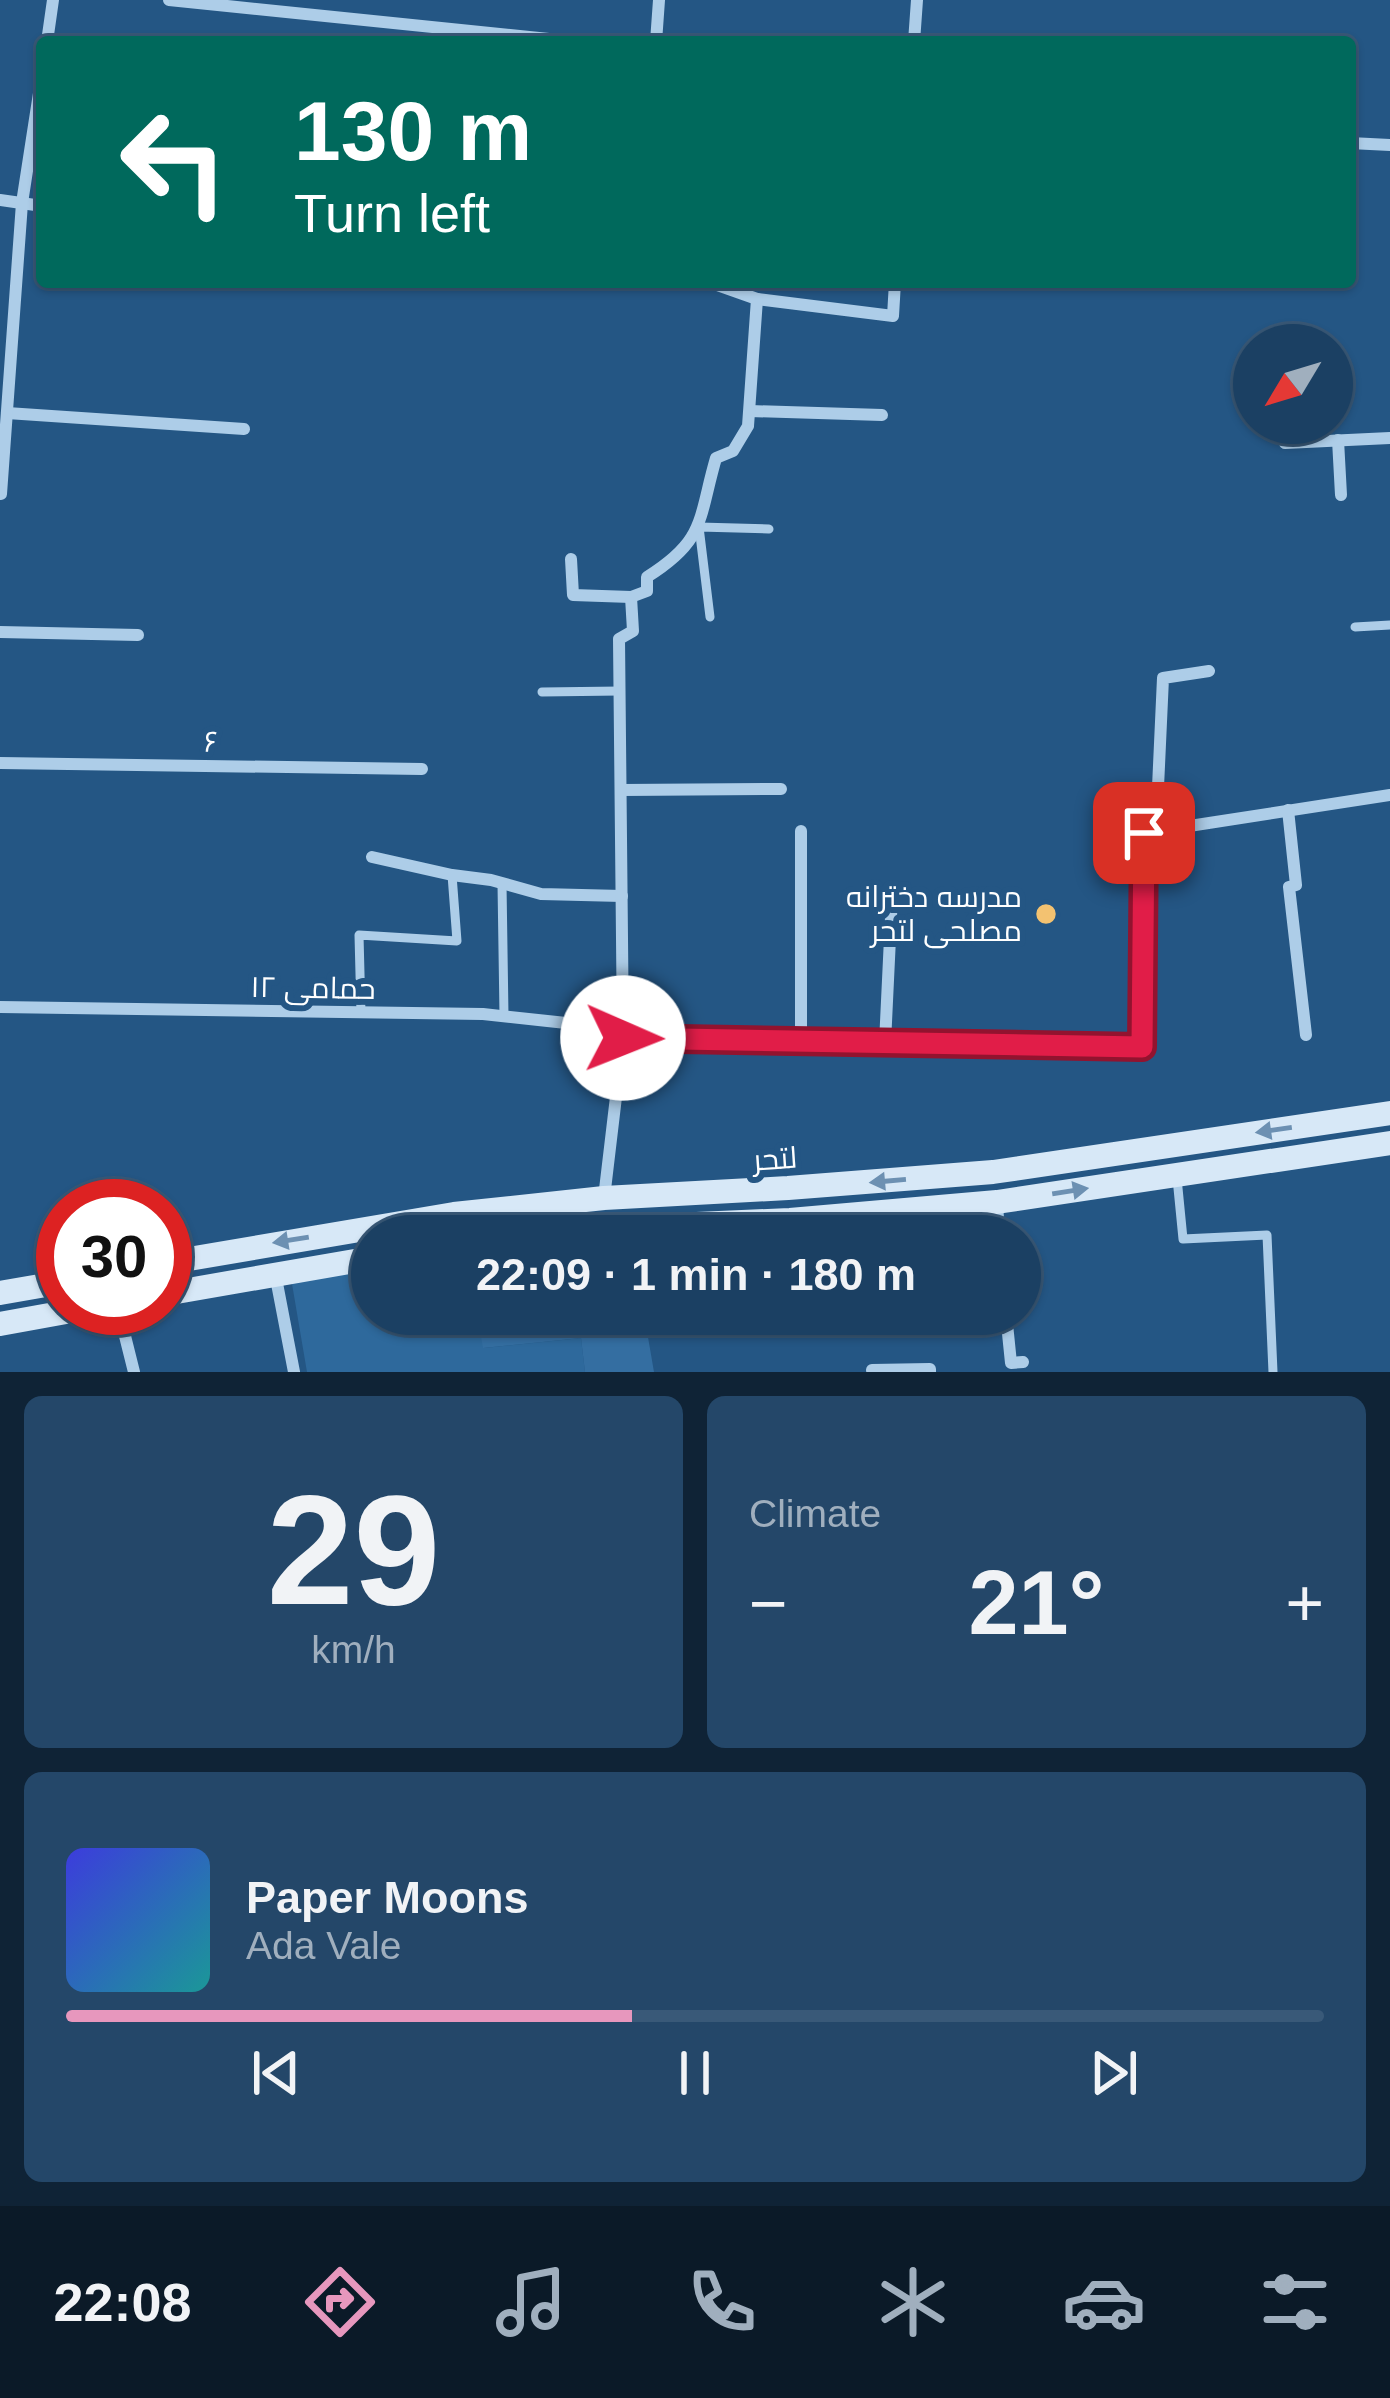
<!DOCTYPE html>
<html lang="en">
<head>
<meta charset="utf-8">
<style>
  body { margin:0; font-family:Helvetica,Cairo,sans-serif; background:#244769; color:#f1f3f6; height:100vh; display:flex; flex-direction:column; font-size:45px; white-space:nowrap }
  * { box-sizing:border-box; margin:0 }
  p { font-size:39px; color:#a0afbe }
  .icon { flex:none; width:66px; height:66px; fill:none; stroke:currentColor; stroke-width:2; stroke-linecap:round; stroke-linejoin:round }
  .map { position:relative; height:1372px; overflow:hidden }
  .sheet { display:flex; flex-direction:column; gap:24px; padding:24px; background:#0f2336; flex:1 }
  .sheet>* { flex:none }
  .banner { position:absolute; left:36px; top:36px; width:1320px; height:252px; border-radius:12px; box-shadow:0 3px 9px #0004,0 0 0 3px #395978; background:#00695c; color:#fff; overflow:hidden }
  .needle { width:78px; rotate:232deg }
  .fabs { position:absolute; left:1233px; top:324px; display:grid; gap:24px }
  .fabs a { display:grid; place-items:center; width:120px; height:120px; border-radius:50%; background:#1b4063; box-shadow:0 3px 9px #0004,0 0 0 3px #395978; font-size:60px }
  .speed { position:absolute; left:36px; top:1179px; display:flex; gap:24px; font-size:60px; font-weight:700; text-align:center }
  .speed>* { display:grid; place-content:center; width:156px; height:156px; border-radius:50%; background:#1b4063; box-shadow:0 3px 9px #0004,0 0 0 3px #395978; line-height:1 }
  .speed .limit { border:18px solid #d22; background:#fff; color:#111 }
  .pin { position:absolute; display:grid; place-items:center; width:102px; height:102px; color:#fff; margin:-51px; border-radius:24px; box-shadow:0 6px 18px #0006 }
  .me { position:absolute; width:132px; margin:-66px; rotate:91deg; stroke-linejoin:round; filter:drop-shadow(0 0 9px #0008) }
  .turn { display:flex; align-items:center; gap:42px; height:252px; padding:0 60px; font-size:54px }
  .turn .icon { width:156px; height:156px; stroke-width:2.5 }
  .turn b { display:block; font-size:84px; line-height:102px }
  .big { font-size:90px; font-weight:600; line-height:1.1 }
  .sheet .widget { flex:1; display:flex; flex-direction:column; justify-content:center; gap:18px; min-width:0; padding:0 42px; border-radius:18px; background:#244769 }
  .sheet .dial { align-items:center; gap:0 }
  .dial b { font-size:156px; line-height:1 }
  .song { display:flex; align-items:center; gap:36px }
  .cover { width:144px; height:144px; border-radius:18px; background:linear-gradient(135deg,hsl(240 70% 55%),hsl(180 70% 35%)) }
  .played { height:12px; border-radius:6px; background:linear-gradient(90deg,#e797bd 45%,#395978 45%) }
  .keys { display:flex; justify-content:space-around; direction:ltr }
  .heat { display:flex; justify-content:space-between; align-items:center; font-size:66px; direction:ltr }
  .sheet .tiles { flex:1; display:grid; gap:24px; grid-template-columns:1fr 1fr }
  .widget:last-child { grid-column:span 2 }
  .trip { position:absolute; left:351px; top:1215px; width:690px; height:120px; border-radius:60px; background:#1b4063; box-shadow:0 3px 9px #0004,0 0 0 3px #395978; font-weight:600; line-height:120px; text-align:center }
  .tabs { display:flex; height:192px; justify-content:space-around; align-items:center; background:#0b1a28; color:#a0afbe }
  .tabs .icon { width:84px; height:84px }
  .tabs .on { color:#e797bd }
  .tabs b { font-size:54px; color:#f1f3f6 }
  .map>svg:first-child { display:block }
  .green { fill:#2e699c }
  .building { fill:#346ea1 }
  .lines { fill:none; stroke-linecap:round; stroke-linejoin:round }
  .lane { stroke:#adcde8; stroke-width:9 }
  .street { stroke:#adcde8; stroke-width:12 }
  .secondary { stroke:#d7e8f7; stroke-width:24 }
  .oneway { fill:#6c90b2 }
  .route-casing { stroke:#92132f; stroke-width:30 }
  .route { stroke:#e11d48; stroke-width:21 }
  .poi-dot { fill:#f3c271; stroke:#245684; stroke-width:4.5 }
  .labels { text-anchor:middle; stroke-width:12; stroke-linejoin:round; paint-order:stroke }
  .street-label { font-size:30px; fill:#fff; stroke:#245684 }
  .poi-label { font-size:30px; fill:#fff; stroke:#245684; text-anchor:end }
</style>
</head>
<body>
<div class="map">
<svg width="1390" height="1372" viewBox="0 0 1390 1372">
  <rect width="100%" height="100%" fill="#245684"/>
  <!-- green -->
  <path class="green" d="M372,1264V1314H477L484,1348L581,1338L585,1372H307L291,1278Z"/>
  <!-- building -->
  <path class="building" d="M477,1314H644L654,1372H585L581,1338L483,1348Z"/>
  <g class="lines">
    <!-- lane -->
    <g class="lane">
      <path d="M710,617L699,527L769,529"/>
      <path d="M1355,627L1390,625"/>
      <path d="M542,692L620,691"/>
      <path d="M502,884L504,1016"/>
      <path d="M361,1013L359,935L457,941L452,875"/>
      <path d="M1177,1178L1183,1239L1267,1235L1273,1372"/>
    </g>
    <!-- street -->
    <g class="street">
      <path d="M169,0L578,42"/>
      <path d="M47,42L53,0"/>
      <path d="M656,42L659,0"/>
      <path d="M914,42L917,0"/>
      <path d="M1350,143L1390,145"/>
      <path d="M0,200L42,206"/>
      <path d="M579,282H620"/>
      <path d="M757,299L893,316L895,282"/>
      <path d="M750,411L882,415"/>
      <path d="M7,413L244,429"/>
      <path d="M1338,440L1341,495"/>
      <path d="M1285,443L1390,438"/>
      <path d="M1,494L22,203L42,74"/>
      <path d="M571,559L573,595L631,597"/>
      <path d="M0,632L138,635"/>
      <path d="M0,763L422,769"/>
      <path d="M621,790L781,789"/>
      <path d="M1288,810L1296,885L1289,887L1306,1035"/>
      <path d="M1156,831L1163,678L1209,671"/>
      <path d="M372,857L452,875L491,880L541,894L622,896"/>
      <path d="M0,1007L483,1014L566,1023L623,1038L1141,1047L1144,833L1390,795"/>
      <path d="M801,1041V831"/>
      <path d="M885,1043L892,896"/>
      <path d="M604,1198L623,1038L619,639L633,631L631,597L647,591V577C706,540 698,520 716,458L733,451L748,426L757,299L709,282"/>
      <path d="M997,1202L999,1236"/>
      <path d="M275,1273L294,1372"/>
      <path d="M118,1308L134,1372"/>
      <path d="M1006,1314L1011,1363L1023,1362"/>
      <path d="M872,1370L930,1369V1372"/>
    </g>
    <!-- secondary -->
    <g class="secondary">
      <path d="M535,1236L606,1228L790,1220L997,1202L1390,1143"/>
      <path d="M165,1263L454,1214L604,1198L788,1188L993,1172L1390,1113"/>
      <path d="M0,1293L63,1282"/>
      <path d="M165,1294L372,1258"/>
      <path d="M0,1324L88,1308"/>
    </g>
  </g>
  <!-- one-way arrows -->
  <defs><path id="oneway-solid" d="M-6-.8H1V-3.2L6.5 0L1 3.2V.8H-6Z" transform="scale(3)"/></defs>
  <g class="oneway">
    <use href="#oneway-solid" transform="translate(1274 1130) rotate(172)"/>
    <use href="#oneway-solid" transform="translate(888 1181) rotate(175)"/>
    <use href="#oneway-solid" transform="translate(1070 1191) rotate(-9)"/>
    <use href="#oneway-solid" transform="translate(291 1240) rotate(171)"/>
  </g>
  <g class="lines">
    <!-- route casing -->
    <g class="route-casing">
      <path id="route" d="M623,1038L1142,1047L1144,833"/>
    </g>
    <!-- route -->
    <use href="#route" class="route"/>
  </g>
  <!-- markers -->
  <circle class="poi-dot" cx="1046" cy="914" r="12"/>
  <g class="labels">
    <!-- street labels -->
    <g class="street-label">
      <text transform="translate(211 742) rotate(1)" y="10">۶</text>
      <text transform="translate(313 988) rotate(1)" y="10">حمامی ۱۲</text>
      <text transform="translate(775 1159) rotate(-4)" y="10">لتحر</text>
    </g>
    <!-- poi labels -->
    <g class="poi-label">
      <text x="1022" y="907">مدرسه دخترانه<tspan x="1022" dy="34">مصلحی لتحر</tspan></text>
    </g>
  </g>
</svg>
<div class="fabs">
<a><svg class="needle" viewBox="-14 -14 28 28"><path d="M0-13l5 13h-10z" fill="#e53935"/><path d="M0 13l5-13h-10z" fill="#a0afbe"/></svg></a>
</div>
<div class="speed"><div class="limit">30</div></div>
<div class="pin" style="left:1144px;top:833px;background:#d93025"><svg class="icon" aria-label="arrive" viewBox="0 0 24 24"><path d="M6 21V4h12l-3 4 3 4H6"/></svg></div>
<svg class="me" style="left:623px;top:1038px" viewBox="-20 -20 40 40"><circle r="19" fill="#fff"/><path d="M0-13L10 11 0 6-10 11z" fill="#e11d48"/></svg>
<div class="trip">22:09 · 1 min · 180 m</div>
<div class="banner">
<div class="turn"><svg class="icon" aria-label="left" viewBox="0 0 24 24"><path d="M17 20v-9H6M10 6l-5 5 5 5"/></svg><div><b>130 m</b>Turn left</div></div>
</div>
</div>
<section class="sheet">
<div class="tiles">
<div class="widget dial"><b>29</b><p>km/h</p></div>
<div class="widget"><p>Climate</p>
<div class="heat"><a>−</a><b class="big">21°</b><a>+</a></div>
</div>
<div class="widget">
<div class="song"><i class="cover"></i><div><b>Paper Moons</b><p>Ada Vale</p></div></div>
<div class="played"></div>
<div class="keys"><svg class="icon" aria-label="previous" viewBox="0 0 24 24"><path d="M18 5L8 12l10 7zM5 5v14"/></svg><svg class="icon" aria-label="pause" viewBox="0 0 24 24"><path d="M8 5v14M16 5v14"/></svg><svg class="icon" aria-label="next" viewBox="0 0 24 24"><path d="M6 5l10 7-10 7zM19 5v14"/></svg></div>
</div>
</div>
</section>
<nav class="tabs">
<b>22:08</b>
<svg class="icon on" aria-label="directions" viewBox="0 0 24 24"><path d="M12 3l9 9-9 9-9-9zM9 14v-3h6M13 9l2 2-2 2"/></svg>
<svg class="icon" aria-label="music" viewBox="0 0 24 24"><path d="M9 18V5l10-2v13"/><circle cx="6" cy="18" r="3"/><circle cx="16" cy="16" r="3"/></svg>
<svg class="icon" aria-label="phone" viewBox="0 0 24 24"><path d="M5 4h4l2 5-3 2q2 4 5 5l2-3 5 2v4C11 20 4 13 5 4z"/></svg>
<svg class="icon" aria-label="climate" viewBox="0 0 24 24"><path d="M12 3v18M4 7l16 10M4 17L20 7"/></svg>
<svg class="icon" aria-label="car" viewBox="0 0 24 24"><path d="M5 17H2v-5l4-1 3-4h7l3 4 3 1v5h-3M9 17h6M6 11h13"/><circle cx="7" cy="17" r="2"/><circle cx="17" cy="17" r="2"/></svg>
<svg class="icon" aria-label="filters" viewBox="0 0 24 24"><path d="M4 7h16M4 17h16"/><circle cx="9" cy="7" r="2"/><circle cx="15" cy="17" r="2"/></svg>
</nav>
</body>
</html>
